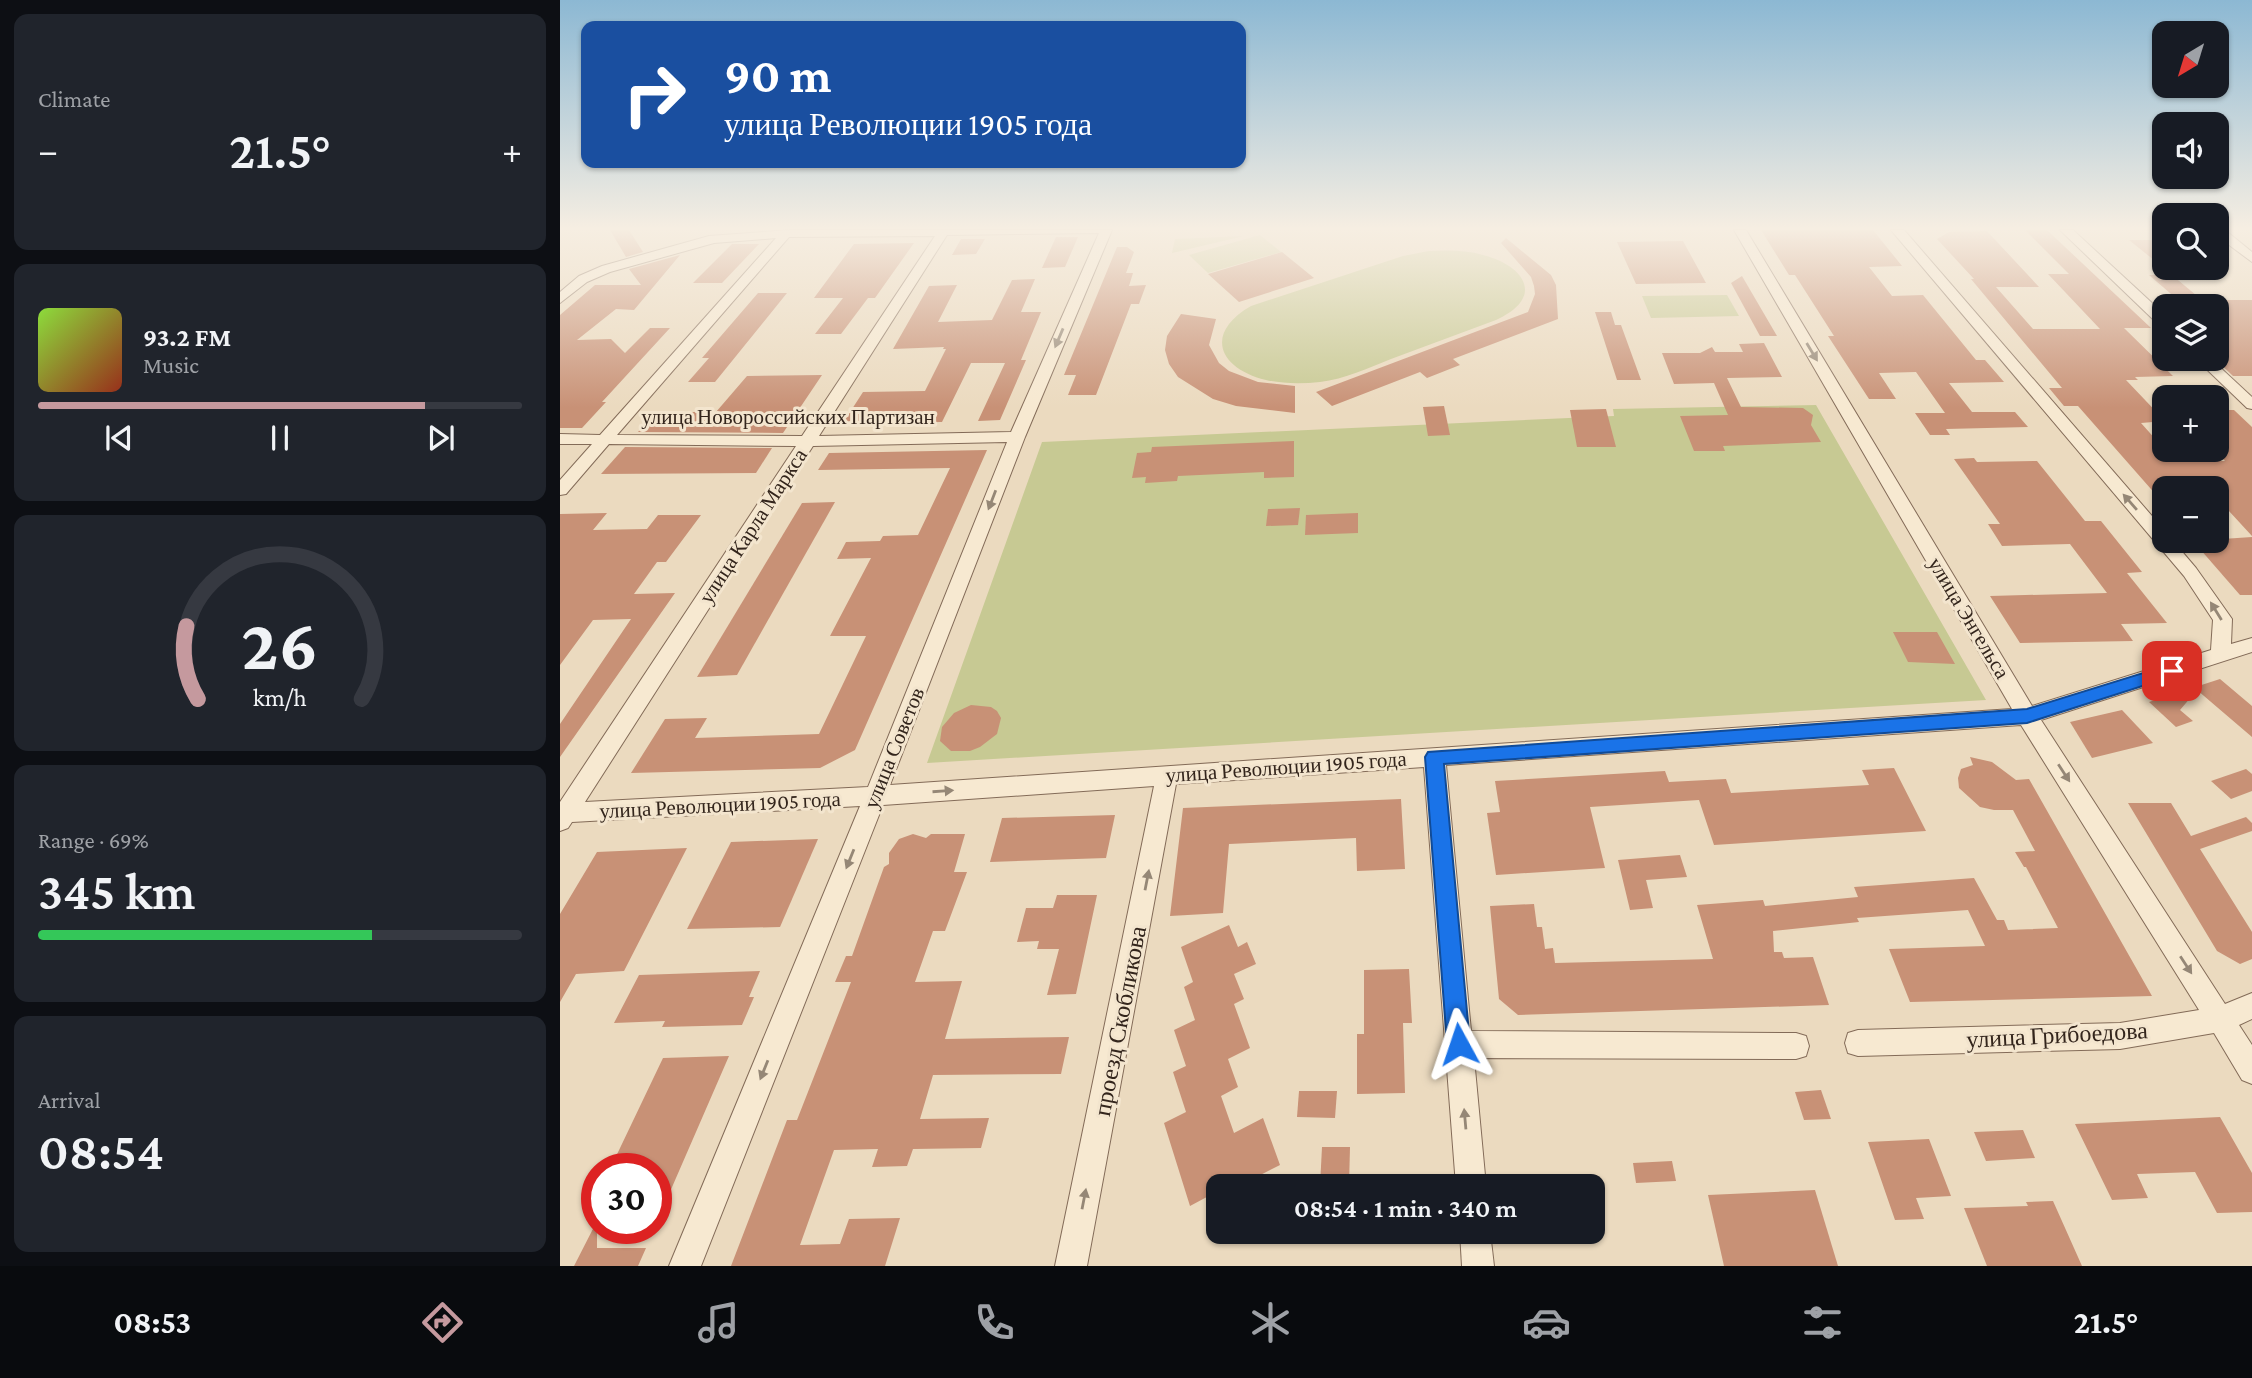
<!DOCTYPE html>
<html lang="en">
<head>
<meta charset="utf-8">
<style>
  body { margin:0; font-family:"Crimson Pro",serif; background:#20242c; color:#f1f3f6; height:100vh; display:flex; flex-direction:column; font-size:26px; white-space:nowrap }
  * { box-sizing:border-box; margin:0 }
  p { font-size:23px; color:#9ea1a6 }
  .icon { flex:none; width:38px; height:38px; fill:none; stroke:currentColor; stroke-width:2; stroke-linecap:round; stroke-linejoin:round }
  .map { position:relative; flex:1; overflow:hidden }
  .drawer { display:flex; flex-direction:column; gap:14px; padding:14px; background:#0d0f14; width:560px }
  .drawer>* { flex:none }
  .top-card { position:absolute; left:21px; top:21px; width:665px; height:147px; border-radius:14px; box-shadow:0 2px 5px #0004; background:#1a4fa0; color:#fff; overflow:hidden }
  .needle { width:46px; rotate:218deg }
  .controls { position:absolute; left:1592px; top:21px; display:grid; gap:14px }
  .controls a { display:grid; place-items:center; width:77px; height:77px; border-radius:14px; background:#171b24; box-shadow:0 2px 5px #0004; font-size:35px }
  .speed { position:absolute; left:21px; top:1153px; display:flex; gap:14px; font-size:35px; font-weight:700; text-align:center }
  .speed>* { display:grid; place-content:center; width:91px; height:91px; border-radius:50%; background:#171b24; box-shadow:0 2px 5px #0004; line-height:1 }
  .speed .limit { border:10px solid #d22; background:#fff; color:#111 }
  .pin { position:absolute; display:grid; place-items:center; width:60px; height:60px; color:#fff; margin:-30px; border-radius:14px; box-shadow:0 4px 10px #0006 }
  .me { position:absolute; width:77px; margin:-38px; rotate:355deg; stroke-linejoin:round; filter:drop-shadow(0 0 5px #0008) }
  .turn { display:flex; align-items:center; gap:24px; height:147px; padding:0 28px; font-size:32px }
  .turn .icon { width:91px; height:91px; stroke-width:2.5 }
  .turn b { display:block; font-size:49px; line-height:60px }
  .big { font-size:52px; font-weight:600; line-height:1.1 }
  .drawer .widget { flex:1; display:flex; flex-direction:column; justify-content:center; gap:10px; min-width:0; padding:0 24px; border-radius:14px; background:#20242c }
  .drawer .dial { align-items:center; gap:0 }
  .dial svg { height:182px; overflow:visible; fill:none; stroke:#363941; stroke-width:7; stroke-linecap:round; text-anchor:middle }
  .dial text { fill:#f1f3f6; stroke:none }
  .song { display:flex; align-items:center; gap:21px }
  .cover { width:84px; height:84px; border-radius:10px; background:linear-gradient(135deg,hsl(90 70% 55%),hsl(10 70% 35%)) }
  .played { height:7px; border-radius:4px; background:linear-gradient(90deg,#c5999e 80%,#363941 80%) }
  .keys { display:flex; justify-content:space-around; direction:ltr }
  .heat { display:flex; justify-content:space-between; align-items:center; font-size:38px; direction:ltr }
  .charge { height:10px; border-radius:5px; background:linear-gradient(90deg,#34c759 69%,#363941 0) }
  .trip { position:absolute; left:646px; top:1174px; width:399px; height:70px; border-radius:14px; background:#171b24; box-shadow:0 2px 5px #0004; font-weight:600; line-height:70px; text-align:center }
  .tabs { display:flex; height:112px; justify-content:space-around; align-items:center; background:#090b0e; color:#9ea1a6 }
  .tabs .icon { width:49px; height:49px }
  .tabs .selected { color:#c5999e }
  .tabs b { font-size:32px; color:#f1f3f6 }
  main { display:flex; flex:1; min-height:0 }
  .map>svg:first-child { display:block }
  .green { fill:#c7c993 }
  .building { fill:#c89176 }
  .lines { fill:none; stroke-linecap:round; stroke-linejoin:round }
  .minor-casing { stroke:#836b58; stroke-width:2 }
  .minor { fill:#f7e9d1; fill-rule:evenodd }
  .oneway { fill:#958776 }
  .route { fill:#1a73e8; stroke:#114b97; stroke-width:2 }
  .labels { text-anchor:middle; stroke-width:6; stroke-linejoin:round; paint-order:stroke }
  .street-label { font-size:21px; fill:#33251c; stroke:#f3e5ce }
  .near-street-label { font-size:24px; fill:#33251c; stroke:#f3e5ce }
</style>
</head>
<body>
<main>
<section class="drawer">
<div class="widget"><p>Climate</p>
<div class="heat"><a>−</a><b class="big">21.5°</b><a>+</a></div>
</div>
<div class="widget">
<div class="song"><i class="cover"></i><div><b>93.2 FM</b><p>Music</p></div></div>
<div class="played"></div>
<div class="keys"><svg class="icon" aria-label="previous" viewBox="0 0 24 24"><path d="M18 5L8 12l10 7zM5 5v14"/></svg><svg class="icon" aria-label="pause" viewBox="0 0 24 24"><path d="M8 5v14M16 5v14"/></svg><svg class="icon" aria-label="next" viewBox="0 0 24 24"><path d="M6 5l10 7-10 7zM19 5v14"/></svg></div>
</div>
<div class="widget dial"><svg viewBox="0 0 100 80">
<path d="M14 69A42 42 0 1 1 86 69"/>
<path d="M14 69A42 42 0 0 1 9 37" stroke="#c5999e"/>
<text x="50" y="56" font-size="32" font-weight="700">26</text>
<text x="50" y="72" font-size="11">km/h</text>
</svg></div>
<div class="widget"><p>Range · 69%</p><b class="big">345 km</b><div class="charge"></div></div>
<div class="widget"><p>Arrival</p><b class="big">08:54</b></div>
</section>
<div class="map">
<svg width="1692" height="1266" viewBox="0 0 1692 1266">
  <rect width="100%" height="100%" fill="#ebdabf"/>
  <!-- green -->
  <g class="green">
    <path d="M700,235L721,252L648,273L629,255Z"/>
    <path d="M684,236L612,253L615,239Z"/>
    <path d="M869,251C888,250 906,250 923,255C966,266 985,298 936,320C901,333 866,346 831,359C808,368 785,379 760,382C742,384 723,384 706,380C658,368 644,333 691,306L843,256Z"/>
    <path d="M1167,295L1179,316L1091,318L1082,296Z"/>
    <path d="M1256,405L1426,700L367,763L482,442L1054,416L1053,409Z"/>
  </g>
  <!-- building -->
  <g class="building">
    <path d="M50,230H69L83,252L66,257Z"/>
    <path d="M1201,230H1313L1342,266L1309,267L1332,296L1363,295L1416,360H1425L1444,382L1389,383L1412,412H1455L1468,427L1386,429L1390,435H1370L1355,413H1385L1356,372L1319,373L1336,399H1309L1268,336H1274L1235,275H1229Z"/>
    <path d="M1465,230H1487L1591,328H1564L1613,376L1575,377L1578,380H1566L1605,421L1581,423L1615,461H1665L1657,453V410H1674L1692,427V536L1657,498V488H1605V505L1518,406H1504L1489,388H1502L1411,279H1414L1377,239L1389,232L1427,231L1479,287H1436L1473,329H1540L1488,274H1509Z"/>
    <path d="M496,237H518L505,267L482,268Z"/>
    <path d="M946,238L991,275L996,285L998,319L893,359L900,365L867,378L860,372L772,406L756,392L968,312L975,294L974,286L971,277L941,243Z"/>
    <path d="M401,239H425L416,254L392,255Z"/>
    <path d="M1569,240H1594L1605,248V269Z"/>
    <path d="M1123,241L1146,283L1076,284L1057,242Z"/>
    <path d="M354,243L315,298H308L281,334H255L283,298H254L294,244Z"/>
    <path d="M172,244H199L162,283H133Z"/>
    <path d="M557,247H567L574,252L566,273H573L569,286L586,285L579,304H571L536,395H508L516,375H504Z"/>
    <path d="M722,252L754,278L679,302L648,274Z"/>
    <path d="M120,255L74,310L56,309L17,340L51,339L65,353L90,328H110L42,402H46L22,428H0V315L35,285H81L69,269Z"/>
    <path d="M1589,275H1612L1649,306H1625Z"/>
    <path d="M1182,276L1217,336H1200L1171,283Z"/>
    <path d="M475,279L461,312H481L461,360H466L440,420L418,421L445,363H411L382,422L283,423L303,392L365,391L386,349H383L384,347L333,349L369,286L397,285L378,322L432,320L452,280Z"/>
    <path d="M198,293H227L155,382H128L149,358H142Z"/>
    <path d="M1657,300H1692V376H1673L1657,361Z"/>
    <path d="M1035,312H1051L1055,325H1061L1081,380H1057Z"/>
    <path d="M621,314L656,319L649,345L659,363L669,371L698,382L735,386V413L676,406L653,399L618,377L609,364L605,350L607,336Z"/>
    <path d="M1204,343L1222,377L1167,378L1181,407L1243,408L1253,415L1251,425L1261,442L1163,446L1165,451H1134L1120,416L1168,415L1154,383L1114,384L1102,353H1140L1152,347L1155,352H1183L1179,344Z"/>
    <path d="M262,375L223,433L78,432L96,412H156L187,376Z"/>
    <path d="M884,406L890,435L868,436L863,407Z"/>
    <path d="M1046,409L1056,447H1017L1010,410Z"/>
    <path d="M734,441V477L704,478V472L618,476L617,481L585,483L586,477L572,478L577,453L591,452L592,447Z"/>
    <path d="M65,447L212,448L196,473L41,474Z"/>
    <path d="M427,450L295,750L260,768L71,773L105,719L147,718L135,738L259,734L306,636H270L311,558L277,559L286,542L320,541L323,536L358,535L390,468L258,470L269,453Z"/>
    <path d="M1414,458L1417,462L1477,461L1525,521H1541L1582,572L1567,573L1607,623L1561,624L1573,641L1460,643L1430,596L1547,593L1510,544L1442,546L1428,524H1440L1394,459Z"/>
    <path d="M275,502L177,675L137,677L242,503Z"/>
    <path d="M740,508L738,525L706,526L708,509Z"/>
    <path d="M47,513L33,530L87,529L98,515H141L106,562H97L74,594L115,593L0,757V724L71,619L33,620L0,665V514Z"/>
    <path d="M798,513V533L745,535L746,515Z"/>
    <path d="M1692,537V595H1680L1633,541Z"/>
    <path d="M1333,632H1377L1395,664L1348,662Z"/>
    <path d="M1660,679L1692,706V737L1637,690L1620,710L1633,721L1616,727L1589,702Z"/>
    <path d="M411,705L431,707L437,711L441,718L437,734L420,747L410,751H391L380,741L382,727L394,713Z"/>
    <path d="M1562,710L1593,743L1532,758L1510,722Z"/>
    <path d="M1410,757L1432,762L1456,780L1469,779L1592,996L1350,1002L1329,949L1425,946L1408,910L1297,918L1299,922L1213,931L1214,952H1222L1224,958L1253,957L1269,1005L958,1015L939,999L930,906L974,904L977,927H982L985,949L993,948L995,963L1153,959L1137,905L1203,900L1205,906L1298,897L1294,887L1414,878L1437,920H1444L1448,930L1498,928L1466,867H1464L1455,852L1475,851L1453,810H1434L1420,807L1399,788L1398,778L1401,769L1413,765Z"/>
    <path d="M1334,768L1366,831L1154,845L1139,800L1030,807L1045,868L936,875L927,813L940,812L935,781L1105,771L1109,782L1166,779L1171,793L1309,785L1302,770Z"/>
    <path d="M1686,769L1692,774V791L1671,799L1651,781Z"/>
    <path d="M841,799L845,869L797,871L796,838L669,844L663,913L610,916L623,808Z"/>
    <path d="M1568,803H1611L1631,836L1686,817L1692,823V831L1640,849L1692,932V959L1680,964L1657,951Z"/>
    <path d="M555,815L546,858L430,862L442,818Z"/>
    <path d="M353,834L366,838L371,834H405L394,872H407L385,931H373L355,982L402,981L385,1039L509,1037L501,1074L373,1075L360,1119L429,1118L421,1148L353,1149L347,1166L312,1167L318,1149L274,1150L240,1245L280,1244L289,1219L340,1218L325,1266H171L227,1120H237L291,982H275L286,956H292L324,867L329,864V853L339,839Z"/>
    <path d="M258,839L220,927L127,929L171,842Z"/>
    <path d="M127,848L64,971L16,974L0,1002V914L37,852Z"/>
    <path d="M1120,855L1127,877L1086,880L1093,908L1070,910L1058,860Z"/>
    <path d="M497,895H537L516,994L487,995L499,949H477L479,941L457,942L466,908H493Z"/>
    <path d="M669,925L678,947L687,942L696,964L674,974L684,999L674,1004L690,1048L668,1059L678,1087L661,1096L674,1133L703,1118L720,1165L679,1186H658V1191L630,1206L604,1123L626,1112L613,1072L626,1066L614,1030L635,1020L624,987L633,982L621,947Z"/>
    <path d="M849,969L852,1023H843L845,1093L797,1094V1034H804V970Z"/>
    <path d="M200,971L189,997H194L182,1025L102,1027L105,1021L54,1023L79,975Z"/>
    <path d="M169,1056L96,1224V1169H50L103,1058Z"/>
    <path d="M1261,1090L1271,1119L1244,1120L1235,1092Z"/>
    <path d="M739,1091H777L775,1118L737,1117Z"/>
    <path d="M1660,1117L1692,1173V1212L1657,1213L1635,1172L1577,1174L1588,1198L1552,1200L1515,1124Z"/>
    <path d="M1463,1130L1475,1158L1426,1161L1414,1132Z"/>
    <path d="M1369,1139L1391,1196L1356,1198L1364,1219L1335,1220L1308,1142Z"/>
    <path d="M762,1147H790L789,1186H760Z"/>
    <path d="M1112,1161L1116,1181L1076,1183L1073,1163Z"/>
    <path d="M1255,1190L1278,1266H1164L1148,1195Z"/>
    <path d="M1493,1201L1522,1266H1427L1404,1208L1468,1206L1466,1202Z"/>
    <path d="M37,1221V1248H86L78,1266H14Z"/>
  </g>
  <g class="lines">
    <!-- minor casing -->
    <g class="minor-casing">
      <g id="minor">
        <path d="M230,230H552L465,437L330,785L1452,709L1174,230H1186L1472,706L1651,650L1653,620L1624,576L1331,230H1344L1605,531V541H1613L1636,568L1672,619L1671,644L1692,638V652L1481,720L1665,1004L1692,993V1019L1679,1025L1692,1045V1084L1682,1080L1654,1033L1560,1049L1298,1056L1288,1053L1285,1043L1288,1033L1298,1030L1560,1023L1639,1010L1461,725L886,765L911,1031L1236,1033L1246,1036L1249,1046L1246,1056L1236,1059L914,1058L926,1186H896L864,767L616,784L527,1266H495L594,786L323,805L141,1266H109L300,806L12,822L8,828L0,831V802L236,446L49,444L6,494L0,495V480L32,444H0V434L40,435L216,238L154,243L50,272L27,282L0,303V292L19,276L42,266L149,236ZM539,233L451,432L259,436L387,235ZM375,236L242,436L57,435L229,237ZM447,442L308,787L25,802L253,446Z"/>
        <path d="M1500,230H1513L1605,315V327L1600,326Z"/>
        <path d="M1657,230H1665L1692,252V262L1657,236Z"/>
        <path d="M1636,359H1651L1692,397V409L1687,408Z"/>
        <path d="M900,1232H930L934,1266H902Z"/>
      </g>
    </g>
    <!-- minor -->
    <use href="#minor" class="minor"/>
  </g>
  <!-- one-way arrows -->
  <defs><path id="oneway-solid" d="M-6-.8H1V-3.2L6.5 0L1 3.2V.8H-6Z" transform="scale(1.75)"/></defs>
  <g class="oneway">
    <use href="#oneway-solid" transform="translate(499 338) rotate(113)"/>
    <use href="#oneway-solid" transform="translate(1252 352) rotate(59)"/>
    <use href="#oneway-solid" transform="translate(432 500) rotate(111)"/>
    <use href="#oneway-solid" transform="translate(1570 502) rotate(-131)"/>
    <use href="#oneway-solid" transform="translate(1656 611) rotate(-122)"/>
    <use href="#oneway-solid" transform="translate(1504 773) rotate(57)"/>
    <use href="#oneway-solid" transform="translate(383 791) rotate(-4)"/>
    <use href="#oneway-solid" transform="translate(290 859) rotate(112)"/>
    <use href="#oneway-solid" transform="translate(587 880) rotate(-79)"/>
    <use href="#oneway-solid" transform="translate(1626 965) rotate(57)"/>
    <use href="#oneway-solid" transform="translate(204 1070) rotate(112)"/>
    <use href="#oneway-solid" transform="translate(905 1119) rotate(-95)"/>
    <use href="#oneway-solid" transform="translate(524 1199) rotate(-79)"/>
  </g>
  <!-- sky -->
  <linearGradient id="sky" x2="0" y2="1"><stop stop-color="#8cb8d3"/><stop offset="0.56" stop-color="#f6eee2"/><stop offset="1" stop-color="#f6eee2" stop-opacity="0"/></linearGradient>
  <rect width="1692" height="408" fill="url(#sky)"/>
  <!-- route -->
  <path class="route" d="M1612,664L1620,671L1617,675L1467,723L884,764L910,1044L906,1052L899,1055L891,1052L887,1044L865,757L868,752L1467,709Z"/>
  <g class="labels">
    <!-- street labels -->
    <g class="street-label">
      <text x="228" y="424">улица Новороссийских Партизан</text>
      <text transform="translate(193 526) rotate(-57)" y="7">улица Карла Маркса</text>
      <text transform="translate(1409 618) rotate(59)" y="7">улица Энгельса</text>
      <text transform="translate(334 748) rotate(-68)" y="7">улица Советов</text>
      <text transform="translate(726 767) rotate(-4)" y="7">улица Революции 1905 года</text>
      <text transform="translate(160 805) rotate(-3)" y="7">улица Революции 1905 года</text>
    </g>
    <!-- near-street labels -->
    <g class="near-street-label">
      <text transform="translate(560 1021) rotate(-79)" y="8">проезд Скобликова</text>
      <text transform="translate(1497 1035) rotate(-3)" y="8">улица Грибоедова</text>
    </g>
  </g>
</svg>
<div class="controls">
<a><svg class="needle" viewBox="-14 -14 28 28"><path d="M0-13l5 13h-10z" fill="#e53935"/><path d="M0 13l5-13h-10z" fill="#9ea1a6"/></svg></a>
<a><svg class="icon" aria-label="sound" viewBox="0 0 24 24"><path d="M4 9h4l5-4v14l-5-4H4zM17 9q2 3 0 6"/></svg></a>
<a><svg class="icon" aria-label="search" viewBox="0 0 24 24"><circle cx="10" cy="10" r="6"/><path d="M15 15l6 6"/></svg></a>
<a><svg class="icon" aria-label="layers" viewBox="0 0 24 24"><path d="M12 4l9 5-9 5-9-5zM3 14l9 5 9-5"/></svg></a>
<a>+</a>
<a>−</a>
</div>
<div class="speed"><div class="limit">30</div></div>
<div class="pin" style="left:1612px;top:671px;background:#d93025"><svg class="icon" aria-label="arrive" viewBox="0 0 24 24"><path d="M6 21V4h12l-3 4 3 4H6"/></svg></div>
<svg class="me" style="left:899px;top:1044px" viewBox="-20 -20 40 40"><path d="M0-17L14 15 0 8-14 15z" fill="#1a73e8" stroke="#fff" stroke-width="4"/></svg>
<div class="trip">08:54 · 1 min · 340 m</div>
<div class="top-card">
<div class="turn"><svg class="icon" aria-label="right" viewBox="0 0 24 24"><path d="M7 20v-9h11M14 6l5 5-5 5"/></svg><div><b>90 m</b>улица Революции 1905 года</div></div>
</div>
</div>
</main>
<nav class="tabs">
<b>08:53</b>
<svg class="icon selected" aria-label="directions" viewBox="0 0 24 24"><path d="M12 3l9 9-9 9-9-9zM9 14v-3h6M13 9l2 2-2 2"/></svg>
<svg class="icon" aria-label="music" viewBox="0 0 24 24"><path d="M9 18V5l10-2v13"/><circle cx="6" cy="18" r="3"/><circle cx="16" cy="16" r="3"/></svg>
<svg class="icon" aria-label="phone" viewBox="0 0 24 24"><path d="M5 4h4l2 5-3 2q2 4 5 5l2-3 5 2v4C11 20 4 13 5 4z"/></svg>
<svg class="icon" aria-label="climate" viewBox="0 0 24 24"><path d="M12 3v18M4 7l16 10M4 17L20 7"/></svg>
<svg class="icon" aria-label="car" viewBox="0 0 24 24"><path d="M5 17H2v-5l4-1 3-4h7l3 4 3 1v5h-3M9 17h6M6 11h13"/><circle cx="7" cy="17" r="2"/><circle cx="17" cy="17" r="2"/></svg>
<svg class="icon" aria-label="filters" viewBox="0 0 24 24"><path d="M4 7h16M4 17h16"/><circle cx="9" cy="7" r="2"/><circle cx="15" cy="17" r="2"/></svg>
<b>21.5°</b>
</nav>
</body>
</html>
